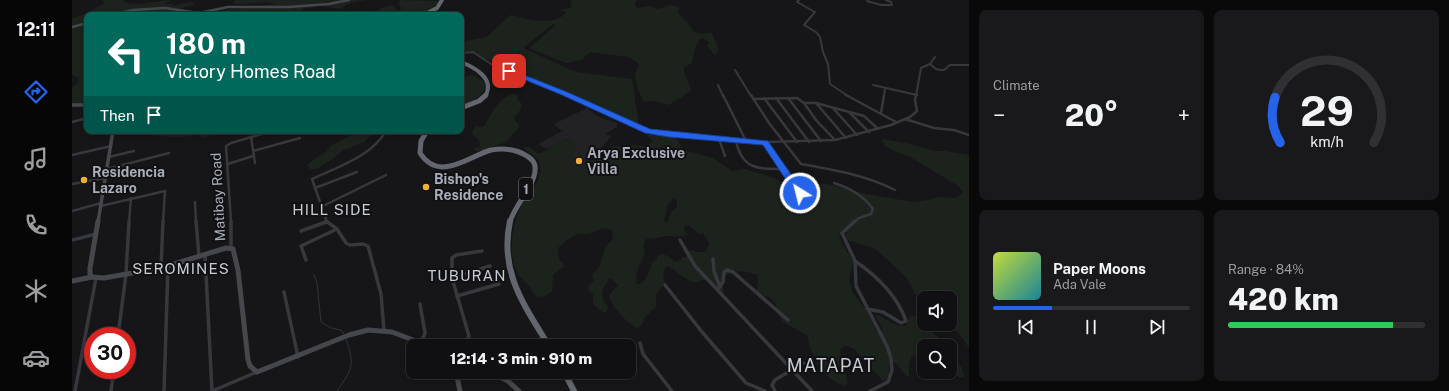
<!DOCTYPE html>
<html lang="en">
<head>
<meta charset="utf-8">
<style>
  body { margin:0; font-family:"Public Sans",sans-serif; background:#19191b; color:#f1f3f6; height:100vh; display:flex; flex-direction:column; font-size:15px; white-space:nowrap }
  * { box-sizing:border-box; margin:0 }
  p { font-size:13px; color:#9c9d9f }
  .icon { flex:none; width:22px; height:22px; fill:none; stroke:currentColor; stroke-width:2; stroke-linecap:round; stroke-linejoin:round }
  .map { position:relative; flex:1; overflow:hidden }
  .panel { display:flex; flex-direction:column; gap:10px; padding:10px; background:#09090a; width:480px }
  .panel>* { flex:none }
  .guide { position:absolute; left:12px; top:12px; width:380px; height:122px; border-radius:8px; box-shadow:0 2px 6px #0003,0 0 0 1px #303032; background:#00695c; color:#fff; overflow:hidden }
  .controls { position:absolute; left:845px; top:291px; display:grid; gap:8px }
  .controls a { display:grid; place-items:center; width:40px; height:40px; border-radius:8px; background:#101012; box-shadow:0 2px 6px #0003,0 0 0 1px #303032; font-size:20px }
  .speed { position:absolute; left:12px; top:327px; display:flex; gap:8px; font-size:20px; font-weight:700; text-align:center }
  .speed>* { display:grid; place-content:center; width:52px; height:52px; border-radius:50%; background:#101012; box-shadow:0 2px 6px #0003,0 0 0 1px #303032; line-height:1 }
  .speed .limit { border:6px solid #d22; background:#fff; color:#111 }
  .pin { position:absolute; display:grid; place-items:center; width:34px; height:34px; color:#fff; margin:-17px; border-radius:8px; box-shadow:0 2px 6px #0006 }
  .me { position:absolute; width:44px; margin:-22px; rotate:324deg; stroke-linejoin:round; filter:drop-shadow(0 0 3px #0008) }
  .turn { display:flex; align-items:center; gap:14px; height:84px; padding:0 16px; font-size:18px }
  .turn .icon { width:52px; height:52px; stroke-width:2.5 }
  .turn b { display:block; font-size:28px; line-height:34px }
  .then { display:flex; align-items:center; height:38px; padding:0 16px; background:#0003; gap:8px; font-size:15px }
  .big { font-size:30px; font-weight:800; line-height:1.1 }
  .panel .widget { flex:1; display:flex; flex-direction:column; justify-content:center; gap:6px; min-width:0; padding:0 14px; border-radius:8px; background:#19191b }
  .panel .dial { align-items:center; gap:0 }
  .dial svg { height:104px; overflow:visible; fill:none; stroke:#303032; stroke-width:7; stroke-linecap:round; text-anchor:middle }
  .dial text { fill:#f1f3f6; stroke:none }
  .song { display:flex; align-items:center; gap:12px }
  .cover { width:48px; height:48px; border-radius:6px; background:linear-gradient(135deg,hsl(70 70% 55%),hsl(190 70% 35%)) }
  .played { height:4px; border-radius:2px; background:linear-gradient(90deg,#2563eb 30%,#303032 30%) }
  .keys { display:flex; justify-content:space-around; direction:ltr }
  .heat { display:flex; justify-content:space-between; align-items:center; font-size:22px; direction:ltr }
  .charge { height:6px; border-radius:3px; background:linear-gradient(90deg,#34c759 84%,#303032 0) }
  .panel .tiles { flex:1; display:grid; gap:10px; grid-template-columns:repeat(2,1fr) }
  .trip { position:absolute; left:334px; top:339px; width:230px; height:40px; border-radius:8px; background:#101012; box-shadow:0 2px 6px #0003,0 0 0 1px #303032; font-weight:800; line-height:40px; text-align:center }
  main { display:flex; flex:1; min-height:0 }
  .menu { display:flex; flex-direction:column; width:72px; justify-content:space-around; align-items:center; background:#060607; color:#9c9d9f }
  .menu .icon { width:28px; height:28px }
  .menu .on { color:#2563eb }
  .menu b { font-size:18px; color:#f1f3f6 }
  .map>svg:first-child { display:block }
  .built { fill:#222225 }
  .green { fill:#1c231d; fill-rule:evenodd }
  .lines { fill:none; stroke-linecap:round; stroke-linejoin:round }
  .stream { stroke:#2c353c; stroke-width:1 }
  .street-far2 { stroke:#37383d; stroke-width:2 }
  .street-far1 { stroke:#37383d; stroke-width:2.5 }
  .street { stroke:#37383d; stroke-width:3.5 }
  .secondary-far2 { stroke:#45474d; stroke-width:2.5 }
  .secondary-far1 { stroke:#45474d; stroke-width:3.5 }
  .secondary { stroke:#45474d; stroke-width:5 }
  .highway-far2 { stroke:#63666e; stroke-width:4 }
  .highway-far1 { stroke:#63666e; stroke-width:5 }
  .highway { stroke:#63666e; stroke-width:6 }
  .route { fill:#2563eb; stroke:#184099 }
  .poi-dot { fill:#f2b134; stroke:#111113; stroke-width:1.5 }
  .labels { text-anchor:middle; stroke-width:4; stroke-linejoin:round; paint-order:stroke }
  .shield { fill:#111113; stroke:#7b7e86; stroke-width:1 }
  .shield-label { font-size:13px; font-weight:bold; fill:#a8adb8 }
  .poi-label { font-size:14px; font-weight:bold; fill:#a8adb8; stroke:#111113; text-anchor:start }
  .street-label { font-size:14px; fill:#a8adb8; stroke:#111113 }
  .neighbourhood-label { font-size:15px; letter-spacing:1px; fill:#c9ccd4; stroke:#111113 }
  .near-neighbourhood-label { font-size:18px; letter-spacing:1px; fill:#c9ccd4; stroke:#111113 }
</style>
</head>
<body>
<main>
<nav class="menu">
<b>12:11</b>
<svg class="icon on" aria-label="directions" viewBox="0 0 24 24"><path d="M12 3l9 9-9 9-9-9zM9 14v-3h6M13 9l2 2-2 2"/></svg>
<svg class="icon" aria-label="music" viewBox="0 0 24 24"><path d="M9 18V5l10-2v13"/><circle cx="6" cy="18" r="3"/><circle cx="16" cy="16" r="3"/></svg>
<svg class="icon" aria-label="phone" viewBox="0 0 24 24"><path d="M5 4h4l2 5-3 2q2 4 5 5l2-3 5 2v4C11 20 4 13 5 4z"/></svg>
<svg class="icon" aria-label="climate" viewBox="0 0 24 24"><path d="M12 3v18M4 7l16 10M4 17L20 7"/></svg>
<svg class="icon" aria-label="car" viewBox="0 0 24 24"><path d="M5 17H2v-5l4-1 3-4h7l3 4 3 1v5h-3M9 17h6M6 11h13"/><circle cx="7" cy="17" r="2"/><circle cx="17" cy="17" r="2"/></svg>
</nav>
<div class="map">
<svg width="897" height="391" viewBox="0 0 897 391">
  <rect width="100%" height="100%" fill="#161618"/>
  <!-- built -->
  <path class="built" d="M515,108L525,116L545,123V127L533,134L539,136L521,158H516L511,168L499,165L504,145L494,139L474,149L466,144L490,131L482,124Z"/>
  <!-- green -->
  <g class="green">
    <path d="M28,0H53L52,2C67,7 85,0 100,0L92,4H100L101,6L120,1L122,3L120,6L112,7L105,11L111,13L121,14L204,4C190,0 175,6 161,3L163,0H273L268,3L279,0H294L278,3L269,9L248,6L230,9L231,15H28L27,11C21,10 15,12 11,17L12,22L15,21V104H0V88L5,84L7,78L0,75V19C6,17 30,6 33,2Z"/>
    <path d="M328,0L367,1L361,8L346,15H290L305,11L309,8L320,5L326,11L330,8L326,4Z"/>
    <path d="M498,0H565L562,5L565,8L577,6L586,9L597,5L607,7L606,13L619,27L621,31L629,34L640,33L647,50L643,55L635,46L637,43L631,38L628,39L624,45L620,63L611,68L619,90L610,97L596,105L583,101L571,102C568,92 558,76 567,67L566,63L557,57L518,52L509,60L494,63L457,48L484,25L481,24L451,48L504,72L560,79L567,126L507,97L412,58L401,51H390L394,41L415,37L438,15C455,19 481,27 494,13L493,11L482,12L500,7L498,5L500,3Z"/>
    <path d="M401,75L413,82L414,88L404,99L389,106V78Z"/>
    <path d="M441,94L447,95L445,99L450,104L447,112L441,118L448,126L434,142L411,150L404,151L402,148L408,147L407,140L400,134L403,126L410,127L413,125C420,112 427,98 441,94Z"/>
    <path d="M70,131H138L137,136L129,138L128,132C115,141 84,137 70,131Z"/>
    <path d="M288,131H303L292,142L270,151L258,161L251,164L246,169H238L235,166L237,163L254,152L260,145Z"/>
    <path d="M577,134L604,137L611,150L641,158L660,171L673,169L699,177L710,182L721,180L725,186L731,187L747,183L761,185L789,193L841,202L856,200L865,197L885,198L891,192L885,185L838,157L822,151L812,145L810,139L834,143L862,151H873L897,155V348L888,335L877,324L878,298H857L843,294L837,281L827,270L802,248L775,240L774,234L776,232L769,231L767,237L781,262L777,279L780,291L795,312L804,330L810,333V328L803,315C815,316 819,327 833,326L839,315L845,317L875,346H852V360L840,356L837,364V376H834L824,363L818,362L816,376L813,381L810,380L782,349L775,346L771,347L768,350L776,382L774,385C755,385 736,353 736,336L711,322L707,316L704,305L698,297L688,295L685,292L686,275C672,271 661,268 650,279L652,298L634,279L624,283C612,280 606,271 595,266C590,272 591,276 593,283L584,294V307L574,316L568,327L564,328C555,323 540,306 537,296L546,285L539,278L537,279C529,291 527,295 536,307L535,311L532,313L521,304V294L516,289L517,285L522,282L520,274C534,266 526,250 541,239L540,230C530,226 528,230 519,233C515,235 511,233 507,234C502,234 490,244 486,248L487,259L493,266L481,275L480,291C475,296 469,299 462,295C460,292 460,290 458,287C454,282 449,279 446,273C435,255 440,224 450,205C456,193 472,180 468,164C466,155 456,154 451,147H458L465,153H469L493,139L504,145L499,165L511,168L515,160H531L535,157L538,147C542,147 557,145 560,145C568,146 575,148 581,141L575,135ZM603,198L605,200V206L598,214V217L594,223L592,221C594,213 594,201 603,198ZM613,225L618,226L627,234L631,233L635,239L637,244L634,252H626L618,250L615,252V257H610L609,260L603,262C598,257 592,252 585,256V260L581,261L574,278L569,284H565C561,274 569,264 572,255C573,249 570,245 574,239C581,239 587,237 594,236C601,236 609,237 616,235L612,230Z"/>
    <path d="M878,350L890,368L892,377H887L878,372Z"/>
  </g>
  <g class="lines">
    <!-- stream -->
    <g class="stream">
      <path d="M242,275L245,283L249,322L259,328L269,330L272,334"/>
      <path d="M265,391C281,368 283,366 274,339"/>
    </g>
    <!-- street-far2 -->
    <g class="street-far2">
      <path d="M727,0L725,2L743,12L732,25L744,32L748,37L751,52L756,64L758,84L776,96"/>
      <path d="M795,1L809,5H820L819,2L814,0"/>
      <path d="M56,15L61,10"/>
      <path d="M389,53L401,52L419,64L498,96"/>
      <path d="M858,64L864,69L869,70H872L878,65H897"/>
      <path d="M663,70L679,96"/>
      <path d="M646,85L651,96"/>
      <path d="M801,85L845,95"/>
      <path d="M812,96L813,88"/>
      <path d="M844,96L849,68L858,64L863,57"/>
    </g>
    <!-- street-far1 -->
    <g class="street-far1">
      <path d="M495,95L570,130L587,134L694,142L763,140L819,125L838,117L845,111L843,100L844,95"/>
      <path d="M651,95L674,141"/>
      <path d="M679,95L697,123L729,164C762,170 793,175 823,190"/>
      <path d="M774,95L824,122"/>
      <path d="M843,95H845"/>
      <path d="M692,98L725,142"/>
      <path d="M704,98L737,142"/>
      <path d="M716,98L749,141"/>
      <path d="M681,99L725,98L732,103H744L792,116L806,129"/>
      <path d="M732,103L744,120L763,140"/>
      <path d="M744,103L774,138"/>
      <path d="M761,108L785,135"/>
      <path d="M778,113L797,132"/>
      <path d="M809,113L812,95"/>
      <path d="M833,119L862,128L882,130L897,135"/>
      <path d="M0,122L15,118"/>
      <path d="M179,137L183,163"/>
      <path d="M647,139L653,156"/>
      <path d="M664,141C670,169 685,169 711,169"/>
      <path d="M694,142L728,193"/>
      <path d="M181,151L228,138"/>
      <path d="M0,155L39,146"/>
      <path d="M37,157L62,151"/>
      <path d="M156,164L181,156"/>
      <path d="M35,169L97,153"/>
      <path d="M762,183C778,188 791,195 801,209L799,214L787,218L782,222"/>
      <path d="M0,184L33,178"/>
      <path d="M243,188L285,172"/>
      <path d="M123,202L124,222"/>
      <path d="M29,206L93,191L91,222"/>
      <path d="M249,207L314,175"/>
      <path d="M0,211L29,203"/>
      <path d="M57,222L59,198"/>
      <path d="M159,222L154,146L159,143L200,131"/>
      <path d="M255,222L240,179C265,167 299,157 314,131"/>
    </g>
    <!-- street -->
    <g class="street">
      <path d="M124,221L127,257"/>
      <path d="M254,221L265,229L274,243L278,245L291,244L296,246L309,294L312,330"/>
      <path d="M783,221L770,233L783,261L784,286L815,346L819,358L820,370L816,382L798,391"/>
      <path d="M229,231L254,222"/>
      <path d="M0,240L24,234"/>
      <path d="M608,240L623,266L740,391"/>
      <path d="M159,248V221"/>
      <path d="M133,255L140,391"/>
      <path d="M641,259L642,271L648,287"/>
      <path d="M234,260L229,246L265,229"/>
      <path d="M783,261C805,276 825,295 834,321L829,323L811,312L795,309"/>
      <path d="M89,268L91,221"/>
      <path d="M380,278L418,266"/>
      <path d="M593,285L630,332L674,383L693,391"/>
      <path d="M646,289L651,282L652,272L655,270L661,272L716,320"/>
      <path d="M212,292L226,357"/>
      <path d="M385,296L427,284"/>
      <path d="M348,304L353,333L349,343"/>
      <path d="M46,336L54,274L57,221"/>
      <path d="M568,343L571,354L600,391"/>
      <path d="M382,346L394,341L397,336L380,278V258L384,255L410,251"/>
      <path d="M3,391L24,278"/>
      <path d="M39,391L42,370"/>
      <path d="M92,391L96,266"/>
      <path d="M140,391L185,372"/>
      <path d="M703,391L700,385L703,380L731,363"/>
    </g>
    <!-- secondary-far2 -->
    <g class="secondary-far2">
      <path d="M39,15L61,10L93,8L127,13L156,7H217L257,4L277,0"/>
      <path d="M0,27L15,23"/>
    </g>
    <!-- secondary-far1 -->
    <g class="secondary-far1">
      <path d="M0,105H15"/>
      <path d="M26,222L41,131"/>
    </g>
    <!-- secondary -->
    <g class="secondary">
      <path d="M20,277L32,278L89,268L154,248L161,249L166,270L176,360L178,366L185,372L277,335L296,330L320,332L357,346"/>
      <path d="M20,277L18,274V268L26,221"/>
      <path d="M0,281L20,277"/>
      <path d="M384,372L388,391"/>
      <path d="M417,372L436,381L447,391"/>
    </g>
    <!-- highway-far2 -->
    <g class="highway-far2">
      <path d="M351,15L365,8L370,0"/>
      <path d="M389,62C402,67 424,79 413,96"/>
    </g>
    <!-- highway-far1 -->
    <g class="highway-far1">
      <path d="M389,108L407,101L414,95"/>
      <path d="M355,131L349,141L348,153C367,183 397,156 419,150C431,148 444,149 455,156C460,159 464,164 463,170C463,185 442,206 438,222"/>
    </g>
    <!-- highway -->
    <g class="highway">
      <path d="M438,221C427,272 452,305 477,346"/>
      <path d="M492,372L502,391"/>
    </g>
  </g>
  <!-- route -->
  <path class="route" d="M437,69L495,92L578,129L696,141L732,193L728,196L724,195L691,145L597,137L573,133L490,95L434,72L433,71Z"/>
  <!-- markers -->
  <g class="poi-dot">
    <circle cx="507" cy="161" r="4"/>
    <circle cx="12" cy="180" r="4"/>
    <circle cx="354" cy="187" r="4"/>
  </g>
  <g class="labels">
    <!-- shield labels -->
    <rect class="shield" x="447" y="178" width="14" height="22" rx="3"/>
    <g class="shield-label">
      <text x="454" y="194">1</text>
    </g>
    <!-- poi labels -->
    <g class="poi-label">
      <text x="515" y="158">Arya Exclusive<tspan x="515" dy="16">Villa</tspan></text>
      <text x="20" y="177">Residencia<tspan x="20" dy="16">Lazaro</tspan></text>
      <text x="362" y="184">Bishop's<tspan x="362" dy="16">Residence</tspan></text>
    </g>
    <!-- street labels -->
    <g class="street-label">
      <text transform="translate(146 197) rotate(-93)" y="5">Matibay Road</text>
    </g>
    <!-- neighbourhood labels -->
    <g class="neighbourhood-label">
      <text x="260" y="215">HILL SIDE</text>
      <text x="109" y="274">SEROMINES</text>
      <text x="395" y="281">TUBURAN</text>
    </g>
    <!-- near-neighbourhood labels -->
    <g class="near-neighbourhood-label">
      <text x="759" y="372">MATAPAT</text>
    </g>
  </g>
</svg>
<div class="controls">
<a><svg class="icon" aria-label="sound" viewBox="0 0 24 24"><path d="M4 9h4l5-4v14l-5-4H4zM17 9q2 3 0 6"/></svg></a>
<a><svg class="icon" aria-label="search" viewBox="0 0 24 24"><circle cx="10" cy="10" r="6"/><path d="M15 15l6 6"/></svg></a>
</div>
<div class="speed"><div class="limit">30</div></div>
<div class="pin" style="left:437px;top:71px;background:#d93025"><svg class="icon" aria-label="arrive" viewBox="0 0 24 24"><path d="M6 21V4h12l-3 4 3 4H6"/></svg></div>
<svg class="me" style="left:728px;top:193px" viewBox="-20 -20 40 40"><circle r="17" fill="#2563eb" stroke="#fff" stroke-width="3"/><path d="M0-11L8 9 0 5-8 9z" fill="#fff"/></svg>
<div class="trip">12:14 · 3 min · 910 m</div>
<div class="guide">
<div class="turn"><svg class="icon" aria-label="left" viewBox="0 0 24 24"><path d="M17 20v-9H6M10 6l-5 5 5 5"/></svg><div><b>180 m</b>Victory Homes Road</div></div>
<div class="then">Then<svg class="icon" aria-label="arrive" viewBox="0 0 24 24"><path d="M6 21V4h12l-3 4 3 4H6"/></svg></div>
</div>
</div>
<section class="panel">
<div class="tiles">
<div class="widget"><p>Climate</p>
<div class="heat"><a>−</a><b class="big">20°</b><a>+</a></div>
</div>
<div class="widget dial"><svg viewBox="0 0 100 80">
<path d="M14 69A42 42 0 1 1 86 69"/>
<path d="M14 69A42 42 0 0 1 10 34" stroke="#2563eb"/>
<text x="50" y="56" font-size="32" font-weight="700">29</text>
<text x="50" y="72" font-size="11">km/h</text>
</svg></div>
<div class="widget">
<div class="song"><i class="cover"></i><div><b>Paper Moons</b><p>Ada Vale</p></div></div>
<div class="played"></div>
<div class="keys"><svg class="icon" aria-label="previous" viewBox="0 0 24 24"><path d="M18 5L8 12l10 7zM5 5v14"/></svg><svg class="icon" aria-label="pause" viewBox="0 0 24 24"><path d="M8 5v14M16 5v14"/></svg><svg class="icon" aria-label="next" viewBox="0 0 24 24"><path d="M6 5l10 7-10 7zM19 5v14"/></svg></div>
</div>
<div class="widget"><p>Range · 84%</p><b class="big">420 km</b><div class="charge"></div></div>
</div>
</section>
</main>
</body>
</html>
